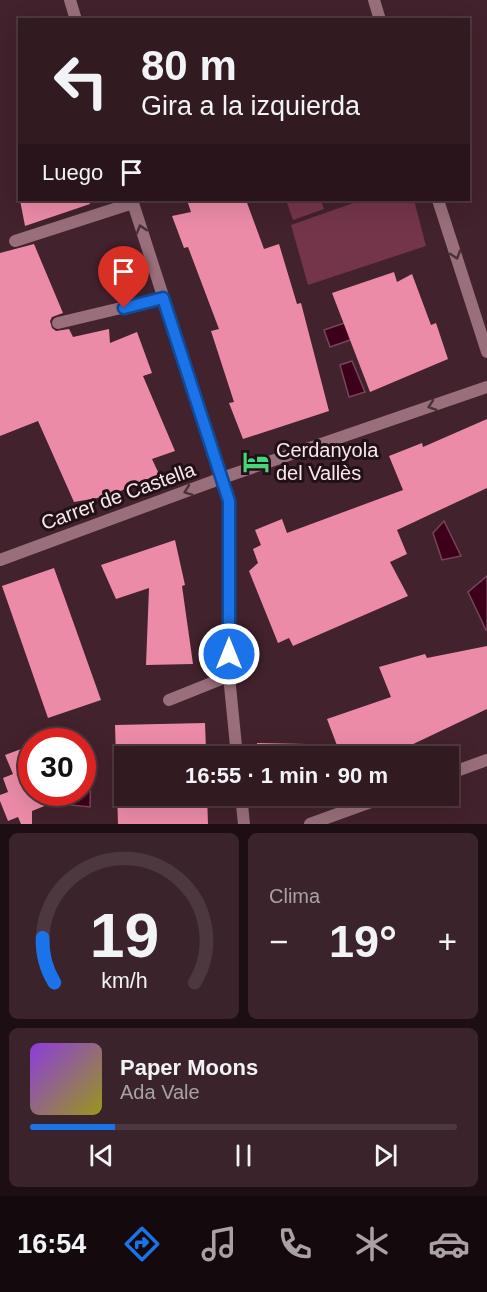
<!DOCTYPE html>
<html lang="es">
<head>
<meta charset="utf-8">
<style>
  body { margin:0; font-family:Helvetica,sans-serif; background:#3a232a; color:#f1f3f6; height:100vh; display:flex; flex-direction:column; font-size:22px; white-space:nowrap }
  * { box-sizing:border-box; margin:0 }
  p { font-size:20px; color:#a8a1a5 }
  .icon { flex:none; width:33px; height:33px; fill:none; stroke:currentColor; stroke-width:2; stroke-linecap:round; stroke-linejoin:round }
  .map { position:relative; height:824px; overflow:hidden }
  .panel { display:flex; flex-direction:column; gap:9px; padding:9px; background:#1c0e12; flex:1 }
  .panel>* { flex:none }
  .banner { position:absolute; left:18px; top:18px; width:452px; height:183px; border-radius:0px; box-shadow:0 6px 24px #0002,0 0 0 2px #4d383f; background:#321a21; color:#f1f3f6; overflow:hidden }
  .speed { position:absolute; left:18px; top:728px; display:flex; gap:12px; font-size:30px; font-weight:700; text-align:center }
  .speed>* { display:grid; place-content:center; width:78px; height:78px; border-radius:50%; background:#321a21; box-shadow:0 6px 24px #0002,0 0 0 2px #4d383f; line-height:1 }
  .speed .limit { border:9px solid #d22; background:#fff; color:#111 }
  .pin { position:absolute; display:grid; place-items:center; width:51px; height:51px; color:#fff; margin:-62px -26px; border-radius:50% 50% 50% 0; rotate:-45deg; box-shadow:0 0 6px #0007 }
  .pin .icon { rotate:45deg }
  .me { position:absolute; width:66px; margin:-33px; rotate:0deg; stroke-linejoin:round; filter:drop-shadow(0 0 4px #0008) }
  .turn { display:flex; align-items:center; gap:21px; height:126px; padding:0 24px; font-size:27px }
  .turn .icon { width:78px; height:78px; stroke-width:2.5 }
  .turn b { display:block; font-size:42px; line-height:51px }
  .then { display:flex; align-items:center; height:57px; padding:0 24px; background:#0003; gap:12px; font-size:22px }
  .big { font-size:45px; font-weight:600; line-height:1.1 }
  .panel .card { flex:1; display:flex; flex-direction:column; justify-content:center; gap:9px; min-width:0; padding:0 21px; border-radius:9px; background:#3a232a }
  .panel .dial { align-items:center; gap:0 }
  .dial svg { height:156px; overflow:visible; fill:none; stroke:#4d383f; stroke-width:7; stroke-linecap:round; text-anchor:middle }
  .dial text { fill:#f1f3f6; stroke:none }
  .song { display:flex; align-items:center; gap:18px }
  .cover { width:72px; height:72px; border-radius:9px; background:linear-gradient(135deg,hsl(270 70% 55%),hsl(60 70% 35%)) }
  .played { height:6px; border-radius:3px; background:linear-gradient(90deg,#1a73e8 20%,#4d383f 20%) }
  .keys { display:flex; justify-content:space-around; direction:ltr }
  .heat { display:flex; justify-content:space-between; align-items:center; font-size:33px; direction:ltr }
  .panel .tiles { flex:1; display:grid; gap:9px; grid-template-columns:1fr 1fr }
  .card:last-child { grid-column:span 2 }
  .trip { position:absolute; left:114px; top:746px; width:345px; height:60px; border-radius:0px; background:#321a21; box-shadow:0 6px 24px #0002,0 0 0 2px #4d383f; font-weight:600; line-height:60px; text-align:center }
  .menu { display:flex; height:96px; justify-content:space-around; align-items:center; background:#140a0d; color:#a8a1a5 }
  .menu .icon { width:42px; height:42px }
  .menu .selected { color:#1a73e8 }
  .menu b { font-size:27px; color:#f1f3f6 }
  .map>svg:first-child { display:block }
  .green { fill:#74354a }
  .water { fill:#3d001a; stroke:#764559; stroke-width:1.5 }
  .building { fill:#eb8ba8 }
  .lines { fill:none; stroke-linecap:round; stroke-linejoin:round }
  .lane { stroke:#986f7a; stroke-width:12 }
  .street { stroke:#986f7a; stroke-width:12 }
  .oneway { stroke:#493238 }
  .route-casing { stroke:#114b97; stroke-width:15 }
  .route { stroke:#1a73e8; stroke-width:10 }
  .labels { text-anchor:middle; stroke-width:6; stroke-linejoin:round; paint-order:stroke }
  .poi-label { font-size:20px; fill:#fce6ec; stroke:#1f1115; text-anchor:start }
  .street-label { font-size:20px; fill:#fce6ec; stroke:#1f1115 }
</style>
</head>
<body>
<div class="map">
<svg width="487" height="824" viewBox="0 0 487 824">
  <rect width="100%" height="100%" fill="#42222c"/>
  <!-- green -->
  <g class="green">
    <path d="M286,200H321L324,209L293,220Z"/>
    <path d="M362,200H414L426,246L308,285L291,225Z"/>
  </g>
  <!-- water -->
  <g class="water">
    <path d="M362,317L367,334L330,347L324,330Z"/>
    <path d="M352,361L365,392L349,397L340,365Z"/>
    <path d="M444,521L461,556L442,560L433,533Z"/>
    <path d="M487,576V630H486L468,592Z"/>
    <path d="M83,760L91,761L90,807L71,805V792H82Z"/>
  </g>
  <!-- building -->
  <g class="building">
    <path d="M20,200H89L90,204L25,226Z"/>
    <path d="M187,200H246L264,249L279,244L297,304L301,303L329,411L243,439L229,403L234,402L211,331L219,329L188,247L184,248L172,216L191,212Z"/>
    <path d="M34,244L63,313L52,317L50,321L52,328L56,331L69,329L73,337L109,329L110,343L137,332L152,373L143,376L175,451L152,459L159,474L109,496L74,502L38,421L0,436V253Z"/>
    <path d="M394,272L397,282L412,274L431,325L436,323L448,359L370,392L332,293Z"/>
    <path d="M487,419V488L397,530L407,554L390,562L408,596L293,646L289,638L278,643L249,571L258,563L253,549L261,545L255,530L282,519L287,533L403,490L389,456L422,443L423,447Z"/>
    <path d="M175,540L185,585L182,586L193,664L146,665L149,588L116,599L101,565Z"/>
    <path d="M54,568L101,700L48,718L2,586Z"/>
    <path d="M487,646V709L388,756H341L327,719L391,697L379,667L425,654L427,658Z"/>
    <path d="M205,723L206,749L195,756H124V795H207L208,824H118L115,725Z"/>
    <path d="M257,743L306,744L308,756H258Z"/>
    <path d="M32,745V792H77V793L32,811V824H21L18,817L8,821L0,801V795L8,792L3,778L13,774L5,755Z"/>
    <path d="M259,795H313V797L259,798Z"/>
  </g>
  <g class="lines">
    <!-- lane -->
    <g class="lane">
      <path d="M15,241L133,203"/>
      <path d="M58,323L163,298"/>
      <path d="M169,700L229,676"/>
    </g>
    <!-- street -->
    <g class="street">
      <path d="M70,0L76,20"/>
      <path d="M374,0L380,20"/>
      <path d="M132,200L229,501V676L237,756"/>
      <path d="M438,200L487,352"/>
      <path d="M0,560L222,478L487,387"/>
      <path d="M448,774L487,760"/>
      <path d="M241,795L244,824"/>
      <path d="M310,824L390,795"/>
    </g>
  </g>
  <!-- one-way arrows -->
  <defs><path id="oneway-chevron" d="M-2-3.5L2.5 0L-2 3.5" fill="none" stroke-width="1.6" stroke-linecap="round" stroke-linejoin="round" transform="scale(1.5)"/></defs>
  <g class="oneway">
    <use href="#oneway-chevron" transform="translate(141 229) rotate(-107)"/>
    <use href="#oneway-chevron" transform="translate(456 255) rotate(72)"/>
    <use href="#oneway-chevron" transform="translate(432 406) rotate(161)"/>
    <use href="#oneway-chevron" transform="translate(188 491) rotate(160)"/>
  </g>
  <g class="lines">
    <!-- route casing -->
    <g class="route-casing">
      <path id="route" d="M124,308L163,298L229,501V654"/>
    </g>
    <!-- route -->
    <use href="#route" class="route"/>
  </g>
  <!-- icons -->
  <defs>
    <g id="hotel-bare" transform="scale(2.07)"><path d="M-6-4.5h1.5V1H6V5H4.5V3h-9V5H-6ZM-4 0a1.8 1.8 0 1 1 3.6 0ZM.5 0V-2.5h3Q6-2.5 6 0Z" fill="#48d778" stroke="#1f1115" stroke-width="2.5" paint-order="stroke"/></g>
  </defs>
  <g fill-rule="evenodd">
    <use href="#hotel-bare" x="256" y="462"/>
  </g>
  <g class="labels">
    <!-- poi labels -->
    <g class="poi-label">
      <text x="276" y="457">Cerdanyola<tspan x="276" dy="23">del Vallès</tspan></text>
    </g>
    <!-- street labels -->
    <g class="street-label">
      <text transform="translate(118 496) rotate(-20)" y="7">Carrer de Castella</text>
    </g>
  </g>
</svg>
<div class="speed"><div class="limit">30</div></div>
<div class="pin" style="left:124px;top:308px;background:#d93025"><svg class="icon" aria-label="arrive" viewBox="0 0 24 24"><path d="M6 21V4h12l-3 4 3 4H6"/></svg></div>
<svg class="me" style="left:229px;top:654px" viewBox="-20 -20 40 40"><circle r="17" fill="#1a73e8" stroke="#fff" stroke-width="3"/><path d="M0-11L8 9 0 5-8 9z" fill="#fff"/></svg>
<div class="trip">16:55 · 1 min · 90 m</div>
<div class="banner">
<div class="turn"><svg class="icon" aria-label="left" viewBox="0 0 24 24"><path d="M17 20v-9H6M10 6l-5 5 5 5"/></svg><div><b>80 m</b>Gira a la izquierda</div></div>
<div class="then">Luego<svg class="icon" aria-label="arrive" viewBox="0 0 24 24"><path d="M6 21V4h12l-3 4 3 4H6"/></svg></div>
</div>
</div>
<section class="panel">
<div class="tiles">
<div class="card dial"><svg viewBox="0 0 100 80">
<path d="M14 69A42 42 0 1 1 86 69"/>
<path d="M14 69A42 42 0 0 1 8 46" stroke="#1a73e8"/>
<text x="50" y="56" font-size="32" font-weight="700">19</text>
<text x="50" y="72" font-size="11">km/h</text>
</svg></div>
<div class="card"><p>Clima</p>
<div class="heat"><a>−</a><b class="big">19°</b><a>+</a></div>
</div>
<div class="card">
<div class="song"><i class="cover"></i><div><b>Paper Moons</b><p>Ada Vale</p></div></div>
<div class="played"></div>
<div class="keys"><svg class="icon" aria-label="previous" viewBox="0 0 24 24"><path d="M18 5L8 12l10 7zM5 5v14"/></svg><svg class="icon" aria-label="pause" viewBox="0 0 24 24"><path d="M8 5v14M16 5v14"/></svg><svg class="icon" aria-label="next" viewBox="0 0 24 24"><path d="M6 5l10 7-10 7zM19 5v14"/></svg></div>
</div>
</div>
</section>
<nav class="menu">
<b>16:54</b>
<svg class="icon selected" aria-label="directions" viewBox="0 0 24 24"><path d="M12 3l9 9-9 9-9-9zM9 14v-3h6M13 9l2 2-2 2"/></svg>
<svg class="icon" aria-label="music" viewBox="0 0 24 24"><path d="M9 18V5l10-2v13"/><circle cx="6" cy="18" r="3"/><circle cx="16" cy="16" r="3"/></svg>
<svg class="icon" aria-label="phone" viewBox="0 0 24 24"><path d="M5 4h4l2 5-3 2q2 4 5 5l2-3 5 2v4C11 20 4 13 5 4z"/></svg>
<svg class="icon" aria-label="climate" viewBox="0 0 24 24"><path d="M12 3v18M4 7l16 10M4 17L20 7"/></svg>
<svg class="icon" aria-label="car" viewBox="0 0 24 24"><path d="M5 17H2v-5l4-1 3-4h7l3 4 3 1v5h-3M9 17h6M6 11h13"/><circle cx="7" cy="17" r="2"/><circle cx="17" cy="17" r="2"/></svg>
</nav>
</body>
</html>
